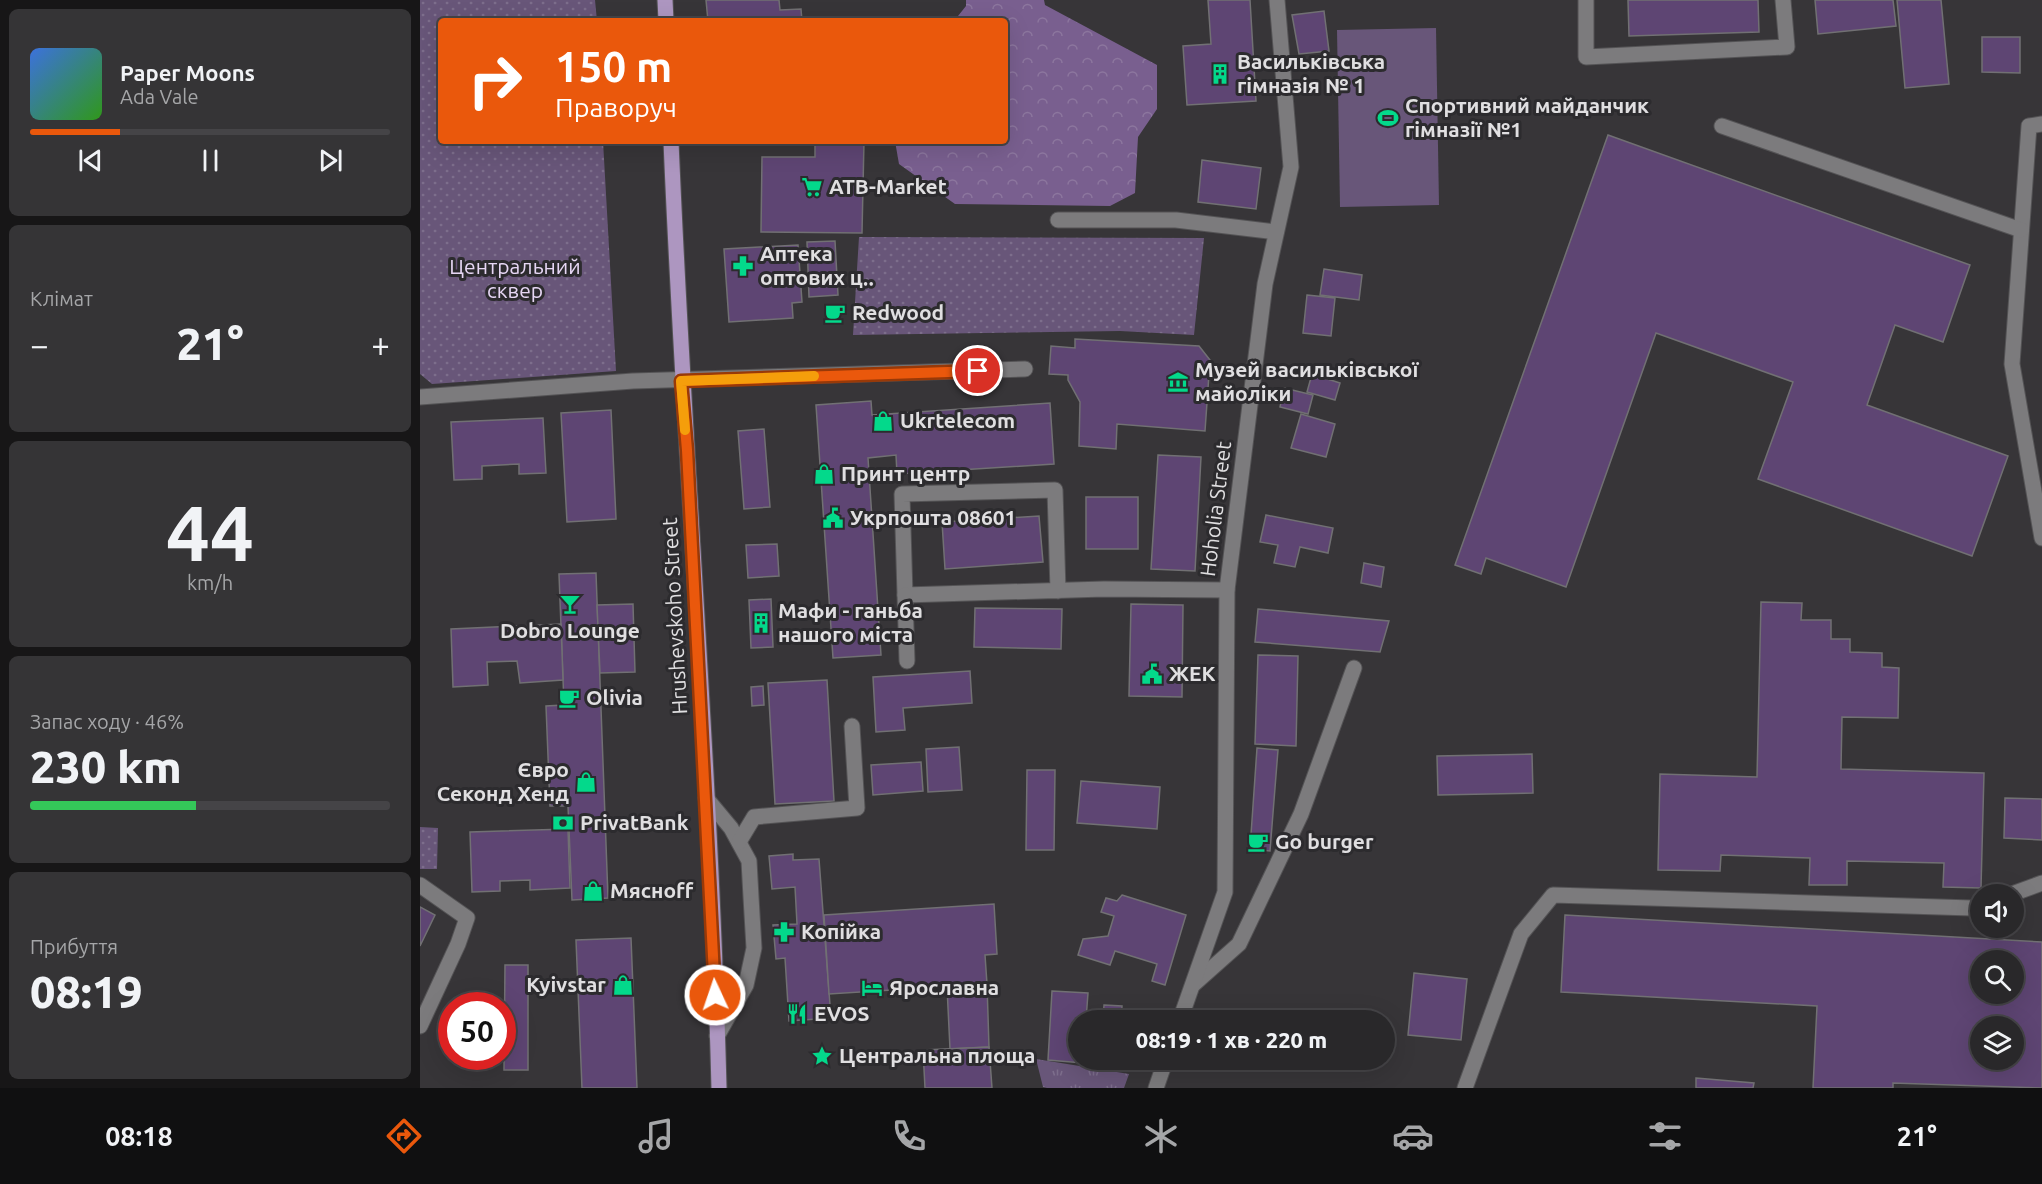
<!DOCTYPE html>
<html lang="uk">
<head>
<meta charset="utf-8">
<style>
  body { margin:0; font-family:Ubuntu,sans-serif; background:#353436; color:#f1f3f6; height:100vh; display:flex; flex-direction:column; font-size:22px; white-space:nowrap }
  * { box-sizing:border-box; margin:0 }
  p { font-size:20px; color:#a5a6a8 }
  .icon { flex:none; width:33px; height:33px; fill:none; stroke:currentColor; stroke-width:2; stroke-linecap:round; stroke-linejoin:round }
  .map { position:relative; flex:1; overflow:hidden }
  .drawer { display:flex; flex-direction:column; gap:9px; padding:9px; background:#171617; width:420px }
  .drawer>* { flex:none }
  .hud { position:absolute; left:18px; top:18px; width:570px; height:126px; border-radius:6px; box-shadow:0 6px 24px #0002,0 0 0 2px #454447; background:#ea580c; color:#fff; overflow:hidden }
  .fabs { position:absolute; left:1550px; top:884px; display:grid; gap:12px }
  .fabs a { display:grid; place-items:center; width:54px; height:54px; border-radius:50%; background:#29282a; box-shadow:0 6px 24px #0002,0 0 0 2px #454447; font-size:30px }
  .speed { position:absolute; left:18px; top:992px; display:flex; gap:12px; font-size:30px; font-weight:700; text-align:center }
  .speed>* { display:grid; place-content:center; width:78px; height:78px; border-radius:50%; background:#29282a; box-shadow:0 6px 24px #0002,0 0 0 2px #454447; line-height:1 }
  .speed .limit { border:9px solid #d22; background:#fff; color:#111 }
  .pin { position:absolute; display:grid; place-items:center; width:51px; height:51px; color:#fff; margin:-26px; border:3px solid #fff; border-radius:50%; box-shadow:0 2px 6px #0007 }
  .me { position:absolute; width:66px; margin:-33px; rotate:357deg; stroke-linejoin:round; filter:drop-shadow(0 0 4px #0008) }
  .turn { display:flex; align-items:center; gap:21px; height:126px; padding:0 18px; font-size:27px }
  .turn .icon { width:78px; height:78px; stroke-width:2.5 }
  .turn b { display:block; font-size:42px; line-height:51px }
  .big { font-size:45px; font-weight:800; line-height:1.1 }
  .drawer .widget { flex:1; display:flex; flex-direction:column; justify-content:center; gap:9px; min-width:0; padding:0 21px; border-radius:9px; background:#353436 }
  .drawer .dial { align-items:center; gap:0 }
  .dial b { font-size:78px; line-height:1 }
  .song { display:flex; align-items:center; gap:18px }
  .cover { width:72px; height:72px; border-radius:9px; background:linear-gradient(135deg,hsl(220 70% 55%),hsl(110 70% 35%)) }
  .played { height:6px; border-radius:3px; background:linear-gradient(90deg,#ea580c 25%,#454447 25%) }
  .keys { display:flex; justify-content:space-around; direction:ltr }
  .heat { display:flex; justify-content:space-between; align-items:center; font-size:33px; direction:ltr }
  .charge { height:9px; border-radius:4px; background:linear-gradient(90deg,#34c759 46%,#454447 0) }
  .trip { position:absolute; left:648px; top:1010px; width:327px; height:60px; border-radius:30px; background:#29282a; box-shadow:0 6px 24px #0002,0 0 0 2px #454447; font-weight:800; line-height:60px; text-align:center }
  .tabs { display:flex; height:96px; justify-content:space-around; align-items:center; background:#101011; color:#a5a6a8 }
  .tabs .icon { width:42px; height:42px }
  .tabs .active { color:#ea580c }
  .tabs b { font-size:27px; color:#f1f3f6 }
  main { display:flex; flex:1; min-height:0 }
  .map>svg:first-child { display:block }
  .grass { fill:url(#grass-tufts) }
  .forest { fill:url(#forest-crowns) }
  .park { fill:url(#park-dots) }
  .pitch { fill:#685679 }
  .building { fill:#5e4573; stroke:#717073; stroke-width:1.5; fill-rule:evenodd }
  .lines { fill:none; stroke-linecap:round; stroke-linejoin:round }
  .minor-casing { stroke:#545355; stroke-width:17 }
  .major-casing { stroke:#545355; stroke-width:17 }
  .minor { stroke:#7c7b7d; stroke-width:15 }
  .major { stroke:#ad96c0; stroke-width:15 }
  .route-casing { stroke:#983908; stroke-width:15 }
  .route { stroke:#ea580c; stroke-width:10 }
  .slow { stroke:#f59e0b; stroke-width:10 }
  .labels { text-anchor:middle; stroke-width:6; stroke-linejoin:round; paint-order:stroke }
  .poi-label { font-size:21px; font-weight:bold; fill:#e0dfe1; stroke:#2c2b2e; text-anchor:start }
  .park-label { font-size:21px; fill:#e7d7f5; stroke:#2c2b2e }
  .street-label { font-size:21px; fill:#e0dfe1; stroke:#2c2b2e }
</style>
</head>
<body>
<main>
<section class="drawer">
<div class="widget">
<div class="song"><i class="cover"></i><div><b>Paper Moons</b><p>Ada Vale</p></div></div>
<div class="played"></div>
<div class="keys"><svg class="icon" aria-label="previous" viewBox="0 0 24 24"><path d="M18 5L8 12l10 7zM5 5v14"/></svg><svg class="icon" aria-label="pause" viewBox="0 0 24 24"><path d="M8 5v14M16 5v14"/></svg><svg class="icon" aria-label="next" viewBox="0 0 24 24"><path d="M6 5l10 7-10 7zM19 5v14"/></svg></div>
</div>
<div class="widget"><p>Клімат</p>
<div class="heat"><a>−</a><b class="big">21°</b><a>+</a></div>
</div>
<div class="widget dial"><b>44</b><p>km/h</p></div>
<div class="widget"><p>Запас ходу · 46%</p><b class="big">230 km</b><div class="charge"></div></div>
<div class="widget"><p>Прибуття</p><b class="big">08:19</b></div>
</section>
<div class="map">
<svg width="1622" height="1088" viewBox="0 0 1622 1088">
  <defs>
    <pattern id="grass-tufts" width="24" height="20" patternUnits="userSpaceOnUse" patternTransform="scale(1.5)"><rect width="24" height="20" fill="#685679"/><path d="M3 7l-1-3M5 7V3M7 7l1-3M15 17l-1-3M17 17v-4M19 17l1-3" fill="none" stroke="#7d6e8c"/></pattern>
    <pattern id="forest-crowns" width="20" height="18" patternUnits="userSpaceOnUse" patternTransform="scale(1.5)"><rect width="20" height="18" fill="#795f8f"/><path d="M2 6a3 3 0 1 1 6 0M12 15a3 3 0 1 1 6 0" fill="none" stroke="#8c769e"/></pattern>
    <pattern id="park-dots" width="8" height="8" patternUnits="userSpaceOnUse" patternTransform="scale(1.5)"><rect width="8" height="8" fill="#685679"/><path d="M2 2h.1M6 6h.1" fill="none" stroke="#7d6e8c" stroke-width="1.8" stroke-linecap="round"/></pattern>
  </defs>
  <rect width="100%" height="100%" fill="#373538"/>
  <!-- grass -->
  <path class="grass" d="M616,1059L709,1074L704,1088H627L623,1087Z"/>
  <!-- forest -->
  <path class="forest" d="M546,0H624L625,5L737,65V109L718,137L715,193L690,206L535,204L479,164L475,141H585V21H534L546,6Z"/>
  <!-- park -->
  <g class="park">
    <path d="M0,0H175L177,21H21V141H183L196,371L12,384L0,374Z"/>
    <path d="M439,237L784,238L774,335L700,331L433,335Z"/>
    <path d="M0,827L18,828L17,869H0Z"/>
  </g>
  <!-- pitch -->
  <path class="pitch" d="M1016,28L1019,205L920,207L917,30Z"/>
  <!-- building -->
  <g class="building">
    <path d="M286,0H359L360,10L381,9L382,21H288Z"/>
    <path d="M788,0H830L836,101L767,105L763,46L791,44Z"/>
    <path d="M1208,0H1338L1339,32L1209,36Z"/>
    <path d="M1395,0H1473L1476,26L1398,34Z"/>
    <path d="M1477,0H1521L1529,84L1485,88Z"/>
    <path d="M904,11L909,51L879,54L872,15Z"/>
    <path d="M1562,37H1600V73L1562,72Z"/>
    <path d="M1188,135L1550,265L1523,342L1475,325L1447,405L1588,456L1552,556L1338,479L1373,382L1236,333L1146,587L1066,558L1061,574L1035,565Z"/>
    <path d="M395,141H444L442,233L341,232L342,157H395Z"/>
    <path d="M782,160L841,168L836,209L778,202Z"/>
    <path d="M415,241L418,295L389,297L387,242Z"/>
    <path d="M378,245L382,302L372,303L373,318L309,322L304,249Z"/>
    <path d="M904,269L942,275L939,300L900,295Z"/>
    <path d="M887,295L915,298L911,336L883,333Z"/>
    <path d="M655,339L779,346L790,360L785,431L697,424L696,449L659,446L660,402L648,380V375L629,374L631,346L655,348Z"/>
    <path d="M892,374L920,383L915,400L887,392Z"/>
    <path d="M864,388L893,395L888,414L860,407Z"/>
    <path d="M451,401L452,415L630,403L634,464L477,474L476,455L448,458L461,655L413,658L396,405Z"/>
    <path d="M191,410L196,519L147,522L141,413Z"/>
    <path d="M881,414L915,424L906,457L871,448Z"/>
    <path d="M123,418L126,473L99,474V464L62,466V479L34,480L31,422Z"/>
    <path d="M344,429L350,507L324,509L318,431Z"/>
    <path d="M738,455L781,457L775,571L731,569Z"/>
    <rect x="666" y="497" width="52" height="52"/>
    <path d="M846,515L913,528L908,553L880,547L875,567L854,563L858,545L840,542Z"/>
    <path d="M619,516L623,562L525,569L522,522Z"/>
    <path d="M357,544L359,576L328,578L326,545Z"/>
    <path d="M944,563L964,567L961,587L941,583Z"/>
    <path d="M176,573L188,898L152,900L148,806H130L126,706L144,705L139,574Z"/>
    <path d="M351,599L353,647L331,648L329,600Z"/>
    <path d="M1341,602L1382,603L1381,620H1411V639H1430V652L1462,653V667L1479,668L1478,718L1422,717L1421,769L1564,773L1561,888L1523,887L1524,863L1427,861V885H1389L1390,858L1301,855L1300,871L1238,870L1240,774L1337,777Z"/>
    <path d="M213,604L215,672L180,673L177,605Z"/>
    <path d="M711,604L763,605L762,697L709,696Z"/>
    <path d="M555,608L642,609L641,649L554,647Z"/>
    <path d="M838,609L969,621L960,652L835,642Z"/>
    <path d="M141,624L143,680L100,683L97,661L67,662L68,685L33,687L31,629Z"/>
    <path d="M838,655L878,656L876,746L835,744Z"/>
    <path d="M550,671L552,703L483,708L485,730L456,732L453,677Z"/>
    <path d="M407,680L414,801L355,804L348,683Z"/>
    <path d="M343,686L344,705L332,706L331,687Z"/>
    <path d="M539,747L542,790L508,792L506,749Z"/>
    <path d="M837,748L858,750L850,851L830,849Z"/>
    <path d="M1112,754L1113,793L1018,795L1017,756Z"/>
    <path d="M501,762L503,791L453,795L451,765Z"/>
    <path d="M607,770H635L634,850H606Z"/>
    <path d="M661,781L740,787L737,829L657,823Z"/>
    <path d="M1585,798L1622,799V840L1584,838Z"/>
    <path d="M148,829L150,888L110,890V880L80,881V891L52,892L50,832Z"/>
    <path d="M373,854V860L399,859L411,1018L369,1021L365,958L356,959L353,925L377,924L375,887L352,889L349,856Z"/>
    <path d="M702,895L766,915L745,985L732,981L737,964L695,951L690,965L658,955L663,939L688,936L694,916L681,912L686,898L697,901Z"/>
    <path d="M574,904L577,954L565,955L567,984L409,994L404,915Z"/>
    <path d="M0,907L15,915L0,946Z"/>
    <path d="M1145,915L1622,942V1088L1473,1083V1088H1393L1397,1006L1141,992ZM1560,960H1593V993H1560ZM1560,1026H1593V1059H1560Z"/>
    <path d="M211,938L217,1088H162L156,940Z"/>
    <path d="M85,965H108V1070H84Z"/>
    <path d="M994,973L1047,979L1041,1040L988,1035Z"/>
    <path d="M567,984L569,1047L530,1049L527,987Z"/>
    <path d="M632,991L668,993L666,1020H658V1059H663V1063L628,1060Z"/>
    <path d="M684,1005L702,1006L701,1020H683Z"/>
    <path d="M569,1047L572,1088H505L503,1050Z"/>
    <path d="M1276,1078L1334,1083L1333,1088H1276Z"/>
  </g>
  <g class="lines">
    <!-- minor casing -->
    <g class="minor-casing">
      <g id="minor">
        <path d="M1166,0V57L1367,47L1363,0"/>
        <path d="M1622,124L1609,126L1592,364L1622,538"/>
        <path d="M1302,126L1601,230"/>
        <path d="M638,220H756L856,232"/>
        <path d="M0,397L213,381L605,369"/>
        <path d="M638,591L635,490L482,494L485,595L684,589L807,590"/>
        <path d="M485,595L487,661"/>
        <path d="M286,798L311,828L329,861L331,897L334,948L326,985L297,1036"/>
        <path d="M319,842L334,817L437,808L432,726"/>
        <path d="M0,885L47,918L38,944L0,1026"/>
        <path d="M1592,894L1622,883"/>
        <path d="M774,984L819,944L881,814L934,668"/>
        <path d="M760,1020L805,892L807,590L845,284L871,167L857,0"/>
        <path d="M736,1088L746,1059"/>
        <path d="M1045,1088L1101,934L1133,895L1552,908L1560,905"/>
      </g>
    </g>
    <!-- major casing -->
    <g class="major-casing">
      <g id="major">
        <path d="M245,0L246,21"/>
        <path d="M251,141C264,457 291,772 299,1088"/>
      </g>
    </g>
    <!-- minor -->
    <use href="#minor" class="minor"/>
    <!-- major -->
    <use href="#major" class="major"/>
  </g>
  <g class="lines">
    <!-- route casing -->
    <g class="route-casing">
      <path id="route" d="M295,995L267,450L261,381L558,371"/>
    </g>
    <!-- route -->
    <use href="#route" class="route"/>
    <!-- slow -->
    <path class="slow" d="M265,430L261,381L394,376"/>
  </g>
  <!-- icons -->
  <defs>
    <g id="building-bare" transform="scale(1.62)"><path d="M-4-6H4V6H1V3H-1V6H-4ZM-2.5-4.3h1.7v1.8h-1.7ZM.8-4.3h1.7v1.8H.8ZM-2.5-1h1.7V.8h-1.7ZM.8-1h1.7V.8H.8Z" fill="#03d98b" stroke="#2c2b2e" stroke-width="2.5" paint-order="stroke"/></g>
    <g id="stadium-bare" transform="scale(1.62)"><path d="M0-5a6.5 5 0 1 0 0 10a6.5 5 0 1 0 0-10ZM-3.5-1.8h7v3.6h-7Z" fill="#03d98b" stroke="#2c2b2e" stroke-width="2.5" paint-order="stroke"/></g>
    <g id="supermarket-bare" transform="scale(1.62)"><path d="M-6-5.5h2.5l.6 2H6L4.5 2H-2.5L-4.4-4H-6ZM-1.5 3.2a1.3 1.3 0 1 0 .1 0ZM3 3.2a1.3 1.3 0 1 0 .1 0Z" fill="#03d98b" stroke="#2c2b2e" stroke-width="2.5" paint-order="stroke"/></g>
    <g id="pharmacy-bare" transform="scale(1.62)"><path d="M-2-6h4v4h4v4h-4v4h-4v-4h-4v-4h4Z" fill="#03d98b" stroke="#2c2b2e" stroke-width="2.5" paint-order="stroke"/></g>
    <g id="cafe-bare" transform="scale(1.62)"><path d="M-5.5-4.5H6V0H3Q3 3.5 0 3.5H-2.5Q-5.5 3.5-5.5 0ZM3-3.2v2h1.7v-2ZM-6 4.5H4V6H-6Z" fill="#03d98b" stroke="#2c2b2e" stroke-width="2.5" paint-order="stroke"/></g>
    <g id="museum-bare" transform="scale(1.62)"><path d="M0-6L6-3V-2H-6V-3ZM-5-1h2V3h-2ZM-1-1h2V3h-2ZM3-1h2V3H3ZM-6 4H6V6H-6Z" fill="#03d98b" stroke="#2c2b2e" stroke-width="2.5" paint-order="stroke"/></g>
    <g id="shop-bare" transform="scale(1.62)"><path d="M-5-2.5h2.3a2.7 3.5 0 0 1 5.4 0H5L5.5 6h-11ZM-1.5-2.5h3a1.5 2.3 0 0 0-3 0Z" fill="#03d98b" stroke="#2c2b2e" stroke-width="2.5" paint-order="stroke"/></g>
    <g id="civic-bare" transform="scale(1.62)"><path d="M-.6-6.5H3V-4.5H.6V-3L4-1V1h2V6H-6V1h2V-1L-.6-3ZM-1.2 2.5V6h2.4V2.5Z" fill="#03d98b" stroke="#2c2b2e" stroke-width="2.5" paint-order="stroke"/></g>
    <g id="bar-bare" transform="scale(1.62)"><path d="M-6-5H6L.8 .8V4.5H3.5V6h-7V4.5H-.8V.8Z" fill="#03d98b" stroke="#2c2b2e" stroke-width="2.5" paint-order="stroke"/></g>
    <g id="bank-bare" transform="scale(1.62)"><path d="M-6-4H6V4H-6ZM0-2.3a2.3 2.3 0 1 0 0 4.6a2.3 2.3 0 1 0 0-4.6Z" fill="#03d98b" stroke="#2c2b2e" stroke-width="2.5" paint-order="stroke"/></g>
    <g id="hotel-bare" transform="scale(1.62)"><path d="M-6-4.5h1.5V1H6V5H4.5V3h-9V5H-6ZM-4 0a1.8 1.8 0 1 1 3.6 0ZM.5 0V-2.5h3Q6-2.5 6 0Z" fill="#03d98b" stroke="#2c2b2e" stroke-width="2.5" paint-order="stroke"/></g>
    <g id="restaurant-bare" transform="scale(1.62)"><path d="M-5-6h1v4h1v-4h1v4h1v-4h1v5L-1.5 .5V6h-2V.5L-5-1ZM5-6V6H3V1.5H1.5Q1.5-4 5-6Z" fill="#03d98b" stroke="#2c2b2e" stroke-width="2.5" paint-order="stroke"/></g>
    <g id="sight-bare" transform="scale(1.62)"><path d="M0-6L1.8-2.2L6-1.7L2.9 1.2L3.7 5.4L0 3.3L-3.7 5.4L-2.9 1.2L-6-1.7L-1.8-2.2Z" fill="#03d98b" stroke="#2c2b2e" stroke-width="2.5" paint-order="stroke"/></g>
  </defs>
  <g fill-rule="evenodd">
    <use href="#building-bare" x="800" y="74"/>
    <use href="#stadium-bare" x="968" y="118"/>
    <use href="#supermarket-bare" x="392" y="187"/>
    <use href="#pharmacy-bare" x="323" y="266"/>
    <use href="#cafe-bare" x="415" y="313"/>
    <use href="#museum-bare" x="758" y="382"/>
    <use href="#shop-bare" x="463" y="421"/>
    <use href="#shop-bare" x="404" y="474"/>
    <use href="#civic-bare" x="413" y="518"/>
    <use href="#bar-bare" x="150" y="604"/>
    <use href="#building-bare" x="341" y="623"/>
    <use href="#civic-bare" x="732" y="674"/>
    <use href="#cafe-bare" x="149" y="698"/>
    <use href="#shop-bare" x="166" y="782"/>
    <use href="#bank-bare" x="143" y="823"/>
    <use href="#cafe-bare" x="838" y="842"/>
    <use href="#shop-bare" x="173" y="891"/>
    <use href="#pharmacy-bare" x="364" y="932"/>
    <use href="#shop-bare" x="203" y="985"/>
    <use href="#hotel-bare" x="452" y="988"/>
    <use href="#restaurant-bare" x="377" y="1014"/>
    <use href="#sight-bare" x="402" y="1056"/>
  </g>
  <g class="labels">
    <!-- poi labels -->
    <g class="poi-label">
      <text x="817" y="69">Васильківська<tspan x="817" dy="24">гімназія № 1</tspan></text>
      <text x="985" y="113">Спортивний майданчик<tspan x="985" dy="24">гімназії №1</tspan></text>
      <text x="409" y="194">ATB-Market</text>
      <text x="340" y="261">Аптека<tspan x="340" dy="24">оптових ц‥</tspan></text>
      <text x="432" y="320">Redwood</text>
      <text x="775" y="377">Музей васильківської<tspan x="775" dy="24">майоліки</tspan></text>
      <text x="480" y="428">Ukrtelecom</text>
      <text x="421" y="481">Принт центр</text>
      <text x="430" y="525">Укрпошта 08601</text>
      <text x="358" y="618">Мафи - ганьба<tspan x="358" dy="24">нашого міста</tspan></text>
      <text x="150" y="638" text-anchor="middle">Dobro Lounge</text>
      <text x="749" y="681">ЖЕК</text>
      <text x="166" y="705">Olivia</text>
      <text x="149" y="777" text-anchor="end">Євро<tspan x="149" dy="24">Секонд Хенд</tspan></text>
      <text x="160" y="830">PrivatBank</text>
      <text x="855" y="849">Go burger</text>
      <text x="190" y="898">Мяснoff</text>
      <text x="381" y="939">Копійка</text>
      <text x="186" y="992" text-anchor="end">Kyivstar</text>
      <text x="469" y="995">Ярославна</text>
      <text x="394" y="1021">EVOS</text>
      <text x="419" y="1063">Центральна площа</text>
    </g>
    <!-- park labels -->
    <g class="park-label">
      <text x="95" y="274">Центральний<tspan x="95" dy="24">сквер</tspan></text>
    </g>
    <!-- street labels -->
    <g class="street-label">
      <text transform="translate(796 509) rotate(-83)" y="7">Hoholia Street</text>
      <text transform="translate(255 616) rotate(-93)" y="7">Hrushevskoho Street</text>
    </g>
  </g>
</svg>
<div class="fabs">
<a><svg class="icon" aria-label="sound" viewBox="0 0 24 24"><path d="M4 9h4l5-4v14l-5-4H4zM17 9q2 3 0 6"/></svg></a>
<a><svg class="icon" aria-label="search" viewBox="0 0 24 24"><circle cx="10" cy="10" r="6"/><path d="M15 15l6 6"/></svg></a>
<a><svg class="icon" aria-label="layers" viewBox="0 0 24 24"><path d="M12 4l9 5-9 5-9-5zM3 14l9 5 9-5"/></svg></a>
</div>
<div class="speed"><div class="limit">50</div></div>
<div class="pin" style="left:558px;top:371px;background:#d93025"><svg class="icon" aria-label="arrive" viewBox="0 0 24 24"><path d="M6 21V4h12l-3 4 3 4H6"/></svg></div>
<svg class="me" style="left:295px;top:995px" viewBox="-20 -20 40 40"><circle r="17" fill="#ea580c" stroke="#fff" stroke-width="3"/><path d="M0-11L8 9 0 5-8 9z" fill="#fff"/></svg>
<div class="trip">08:19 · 1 хв · 220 m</div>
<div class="hud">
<div class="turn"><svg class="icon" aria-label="right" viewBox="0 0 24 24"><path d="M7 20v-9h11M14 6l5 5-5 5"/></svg><div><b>150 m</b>Праворуч</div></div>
</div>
</div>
</main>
<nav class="tabs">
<b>08:18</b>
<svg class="icon active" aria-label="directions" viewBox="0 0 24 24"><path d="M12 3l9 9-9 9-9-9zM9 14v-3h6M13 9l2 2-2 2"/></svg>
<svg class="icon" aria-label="music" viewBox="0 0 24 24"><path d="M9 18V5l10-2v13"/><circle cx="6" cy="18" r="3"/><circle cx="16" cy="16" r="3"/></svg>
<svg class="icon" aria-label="phone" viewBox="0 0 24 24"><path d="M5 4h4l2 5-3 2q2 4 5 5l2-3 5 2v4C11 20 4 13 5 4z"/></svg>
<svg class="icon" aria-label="climate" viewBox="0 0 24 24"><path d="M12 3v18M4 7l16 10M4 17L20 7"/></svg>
<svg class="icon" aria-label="car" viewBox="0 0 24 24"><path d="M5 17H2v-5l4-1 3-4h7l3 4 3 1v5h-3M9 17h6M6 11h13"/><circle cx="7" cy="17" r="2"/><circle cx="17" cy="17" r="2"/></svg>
<svg class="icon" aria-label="filters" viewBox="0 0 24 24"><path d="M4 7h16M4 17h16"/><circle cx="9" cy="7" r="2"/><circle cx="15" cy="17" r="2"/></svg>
<b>21°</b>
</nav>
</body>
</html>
